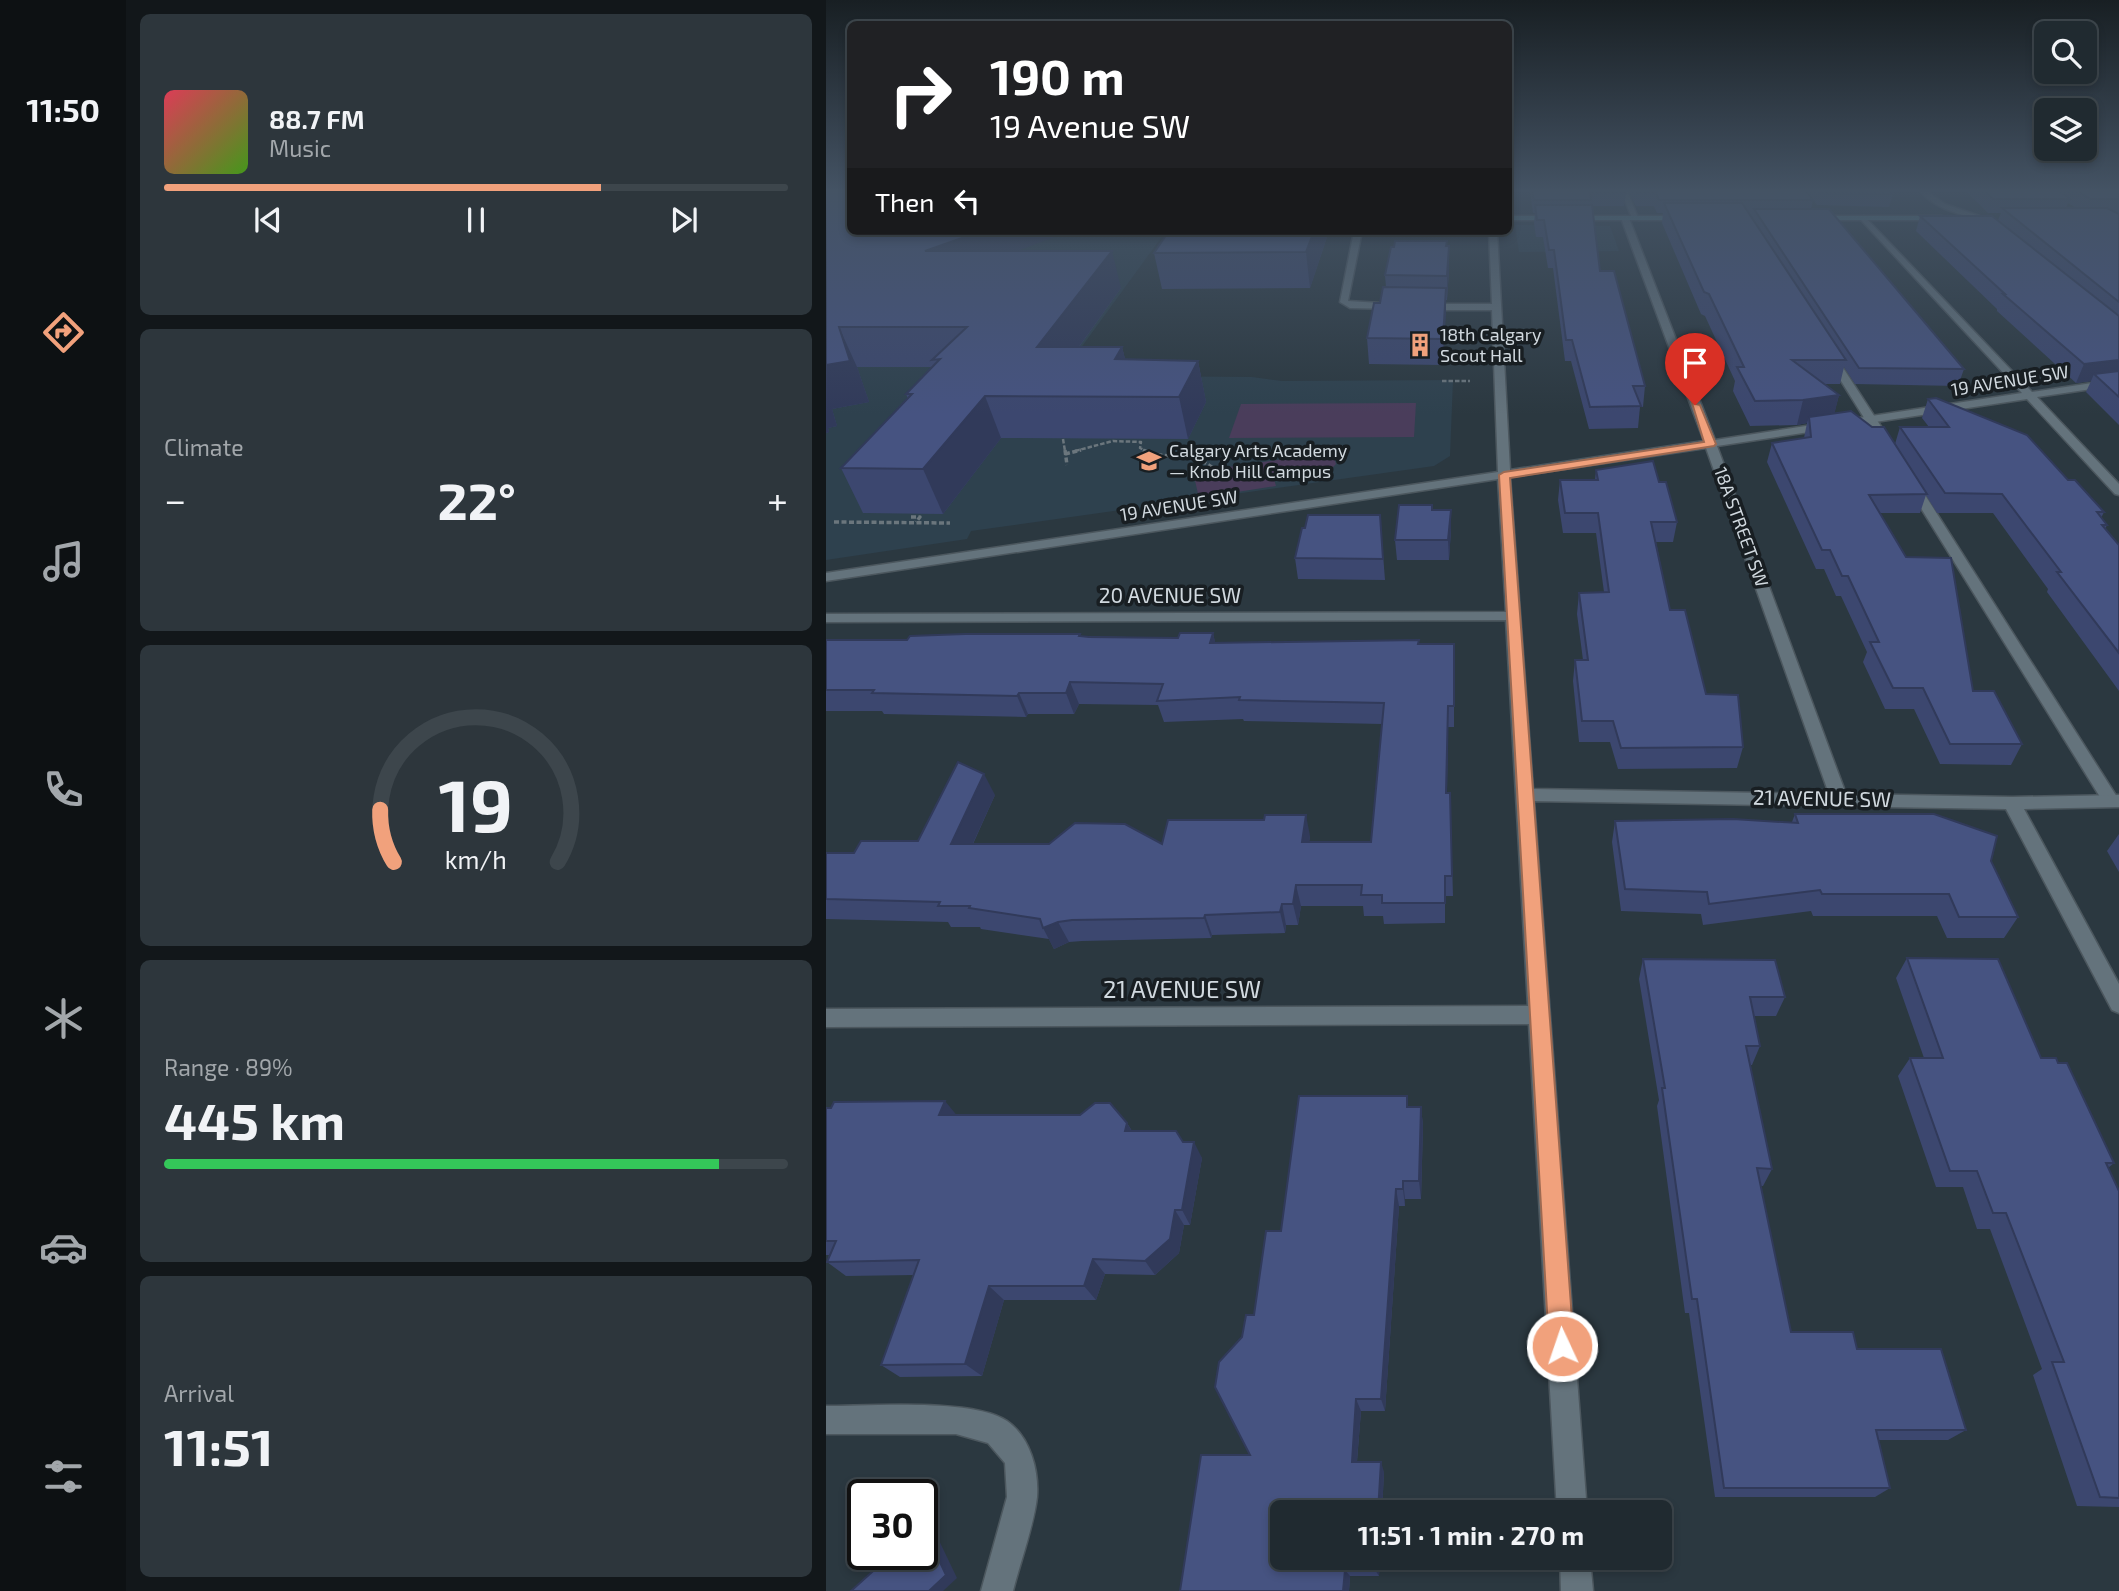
<!DOCTYPE html>
<html lang="en">
<head>
<meta charset="utf-8">
<style>
  body { margin:0; font-family:"Exo 2",sans-serif; background:#2d363c; color:#f1f3f6; height:100vh; display:flex; flex-direction:column; font-size:26px; white-space:nowrap }
  * { box-sizing:border-box; margin:0 }
  p { font-size:23px; color:#a2a7ab }
  .icon { flex:none; width:38px; height:38px; fill:none; stroke:currentColor; stroke-width:2; stroke-linecap:round; stroke-linejoin:round }
  .map { position:relative; flex:1; overflow:hidden }
  .details { display:flex; flex-direction:column; gap:14px; padding:14px; background:#12171a; width:700px }
  .details>* { flex:none }
  .hud { position:absolute; left:21px; top:21px; width:665px; height:214px; border-radius:10px; box-shadow:0 4px 10px #0003,0 0 0 2px #3d464c; background:#202124; color:#fff; overflow:hidden }
  .tools { position:absolute; left:1208px; top:21px; display:grid; gap:14px }
  .tools a { display:grid; place-items:center; width:63px; height:63px; border-radius:10px; background:#202a30; box-shadow:0 4px 10px #0003,0 0 0 2px #3d464c; font-size:35px }
  .speed { position:absolute; left:21px; top:1479px; display:flex; gap:14px; font-size:35px; font-weight:700; text-align:center }
  .speed>* { display:grid; place-content:center; width:91px; height:91px; border-radius:50%; background:#202a30; box-shadow:0 4px 10px #0003,0 0 0 2px #3d464c; line-height:1 }
  .speed .limit { border:4px solid #111; border-radius:10px; background:#fff; color:#111 }
  .pin { position:absolute; display:grid; place-items:center; width:60px; height:60px; color:#fff; margin:-72px -30px; border-radius:50% 50% 50% 0; rotate:-45deg; box-shadow:0 0 7px #0007 }
  .pin .icon { rotate:45deg }
  .me { position:absolute; width:77px; margin:-38px; rotate:357deg; stroke-linejoin:round; filter:drop-shadow(0 0 5px #0008) }
  .turn { display:flex; align-items:center; gap:24px; height:147px; padding:0 28px; font-size:32px }
  .turn .icon { width:91px; height:91px; stroke-width:2.5 }
  .turn b { display:block; font-size:49px; line-height:60px }
  .then { display:flex; align-items:center; height:66px; padding:0 28px; background:#0003; gap:14px; font-size:26px }
  .big { font-size:52px; font-weight:700; line-height:1.1 }
  .details .tile { flex:1; display:flex; flex-direction:column; justify-content:center; gap:10px; min-width:0; padding:0 24px; border-radius:10px; background:#2d363c }
  .details .dial { align-items:center; gap:0 }
  .dial svg { height:182px; overflow:visible; fill:none; stroke:#3d464c; stroke-width:7; stroke-linecap:round; text-anchor:middle }
  .dial text { fill:#f1f3f6; stroke:none }
  .song { display:flex; align-items:center; gap:21px }
  .cover { width:84px; height:84px; border-radius:10px; background:linear-gradient(135deg,hsl(350 70% 55%),hsl(100 70% 35%)) }
  .played { height:7px; border-radius:4px; background:linear-gradient(90deg,#f1a17c 70%,#3d464c 70%) }
  .keys { display:flex; justify-content:space-around; direction:ltr }
  .heat { display:flex; justify-content:space-between; align-items:center; font-size:38px; direction:ltr }
  .charge { height:10px; border-radius:5px; background:linear-gradient(90deg,#34c759 89%,#3d464c 0) }
  .trip { position:absolute; left:444px; top:1500px; width:402px; height:70px; border-radius:10px; background:#202a30; box-shadow:0 4px 10px #0003,0 0 0 2px #3d464c; font-weight:700; line-height:70px; text-align:center }
  main { display:flex; flex:1; min-height:0 }
  .dock { display:flex; flex-direction:column; width:126px; justify-content:space-around; align-items:center; background:#0d1113; color:#a2a7ab }
  .dock .icon { width:49px; height:49px }
  .dock .on { color:#f1a17c }
  .dock b { font-size:32px; color:#f1f3f6 }
  .map>svg:first-child { display:block }
  .built { fill:#2e414e }
  .green { fill:#4a3d5b }
  .lines { fill:none; stroke-linecap:round; stroke-linejoin:round }
  .lane-casing { stroke:#4c575e; stroke-width:3 }
  .street-casing { stroke:#4c575e; stroke-width:3 }
  .secondary-casing { stroke:#4c575e; stroke-width:3 }
  .path-far1 { stroke:#6b767d; stroke-width:2.5; stroke-dasharray:4.5 2; stroke-linecap:butt }
  .path { stroke:#6b767d; stroke-width:3.5; stroke-dasharray:5 2.5; stroke-linecap:butt }
  .lane { fill:#64737c; fill-rule:evenodd }
  .street { fill:#64737c; fill-rule:evenodd }
  .secondary { fill:#588790; fill-rule:evenodd }
  .wall { fill:#3c476f; fill-rule:evenodd }
  .shaded-wall { fill:#313a5a }
  .building { fill:#465381; stroke:#313a5a; stroke-width:2 }
  .route { fill:#f1a17c; stroke:#9d6951; stroke-width:2 }
  .labels { text-anchor:middle; stroke-width:7; stroke-linejoin:round; paint-order:stroke }
  .far-poi-label { font-size:18px; fill:#d1d9df; stroke:#181e22; text-anchor:start }
  .far-street-label { font-size:18px; fill:#d1d9df; stroke:#181e22 }
  .street-label { font-size:21px; fill:#d1d9df; stroke:#181e22 }
  .near-street-label { font-size:24px; fill:#d1d9df; stroke:#181e22 }
</style>
</head>
<body>
<main>
<nav class="dock">
<b>11:50</b>
<svg class="icon on" aria-label="directions" viewBox="0 0 24 24"><path d="M12 3l9 9-9 9-9-9zM9 14v-3h6M13 9l2 2-2 2"/></svg>
<svg class="icon" aria-label="music" viewBox="0 0 24 24"><path d="M9 18V5l10-2v13"/><circle cx="6" cy="18" r="3"/><circle cx="16" cy="16" r="3"/></svg>
<svg class="icon" aria-label="phone" viewBox="0 0 24 24"><path d="M5 4h4l2 5-3 2q2 4 5 5l2-3 5 2v4C11 20 4 13 5 4z"/></svg>
<svg class="icon" aria-label="climate" viewBox="0 0 24 24"><path d="M12 3v18M4 7l16 10M4 17L20 7"/></svg>
<svg class="icon" aria-label="car" viewBox="0 0 24 24"><path d="M5 17H2v-5l4-1 3-4h7l3 4 3 1v5h-3M9 17h6M6 11h13"/><circle cx="7" cy="17" r="2"/><circle cx="17" cy="17" r="2"/></svg>
<svg class="icon" aria-label="filters" viewBox="0 0 24 24"><path d="M4 7h16M4 17h16"/><circle cx="9" cy="7" r="2"/><circle cx="15" cy="17" r="2"/></svg>
</nav>
<section class="details">
<div class="tile">
<div class="song"><i class="cover"></i><div><b>88.7 FM</b><p>Music</p></div></div>
<div class="played"></div>
<div class="keys"><svg class="icon" aria-label="previous" viewBox="0 0 24 24"><path d="M18 5L8 12l10 7zM5 5v14"/></svg><svg class="icon" aria-label="pause" viewBox="0 0 24 24"><path d="M8 5v14M16 5v14"/></svg><svg class="icon" aria-label="next" viewBox="0 0 24 24"><path d="M6 5l10 7-10 7zM19 5v14"/></svg></div>
</div>
<div class="tile"><p>Climate</p>
<div class="heat"><a>−</a><b class="big">22°</b><a>+</a></div>
</div>
<div class="tile dial"><svg viewBox="0 0 100 80">
<path d="M14 69A42 42 0 1 1 86 69"/>
<path d="M14 69A42 42 0 0 1 8 46" stroke="#f1a17c"/>
<text x="50" y="56" font-size="32" font-weight="700">19</text>
<text x="50" y="72" font-size="11">km/h</text>
</svg></div>
<div class="tile"><p>Range · 89%</p><b class="big">445 km</b><div class="charge"></div></div>
<div class="tile"><p>Arrival</p><b class="big">11:51</b></div>
</section>
<div class="map">
<svg width="1293" height="1591" viewBox="0 0 1293 1591">
  <rect width="100%" height="100%" fill="#2b3840"/>
  <!-- built -->
  <g class="built">
    <path d="M0,225L24,231H340L241,367L293,376L426,377L456,381L627,380L624,456L608,466L145,531L141,539L0,560Z"/>
    <path d="M689,225L784,226L793,251L693,252Z"/>
  </g>
  <!-- green -->
  <g class="green">
    <path d="M590,403L588,437L403,438L415,404Z"/>
    <path d="M501,453L507,455L510,464L505,469L453,475L448,479L450,486L373,498L367,472Z"/>
  </g>
  <g class="lines">
    <!-- lane casing -->
    <g class="lane-casing">
      <g id="lane">
        <path d="M795,191H801L813,220L806,218Z"/>
        <path d="M1002,355L1010,357L1069,448L1067,450L1057,448L1000,357Z"/>
        <path d="M1086,480L1092,484L1291,797V805H1279L1080,484Z"/>
        <path d="M0,1406C42,1406 148,1398 181,1421C204,1437 213,1470 211,1497C208,1525 194,1563 187,1591H155L181,1497L179,1463L162,1443L130,1434H0Z"/>
      </g>
    </g>
    <!-- street casing -->
    <g class="street-casing">
      <g id="street">
        <path d="M1094,191H1101L1119,204L1159,218L1155,220C1133,214 1109,209 1094,191Z"/>
        <path d="M799,216L803,218L889,440L1196,393L1035,220L1038,216L1206,392L1293,379V385L1211,397L1293,484V495L1289,494L1201,399L891,446L1020,794L1186,797L1293,795V807L1198,809L1293,984V1013L1286,1010L1180,809L708,801L761,1512H731L703,1024L0,1027V1009L702,1006L680,620L0,622V614L680,612L672,479L0,581V573L672,472L666,310H598L594,307L598,304H666L663,231H671L684,470L878,441L795,218ZM880,448L1003,794L707,789L684,477Z"/>
        <path d="M528,231H536L522,301L570,304L573,305V309L524,308L514,302Z"/>
        <path d="M734,1558H764L767,1591H735Z"/>
      </g>
    </g>
    <!-- secondary casing -->
    <g class="secondary-casing">
      <g id="secondary">
        <path d="M682,216H858L862,218L858,220H682Z"/>
        <path d="M987,216H1116L1120,218L1116,220H984Z"/>
      </g>
    </g>
    <!-- path-far1 -->
    <g class="path-far1">
      <path d="M616,381H644"/>
      <path d="M237,439L239,451"/>
      <path d="M249,451L287,441L315,442L314,448L320,451"/>
    </g>
    <!-- path -->
    <g class="path">
      <path d="M239,450L241,465"/>
      <path d="M317,450C340,461 368,451 388,469"/>
      <path d="M239,454L255,450"/>
      <path d="M85,517H94L90,522"/>
      <path d="M8,522L124,523"/>
    </g>
    <!-- lane -->
    <use href="#lane" class="lane"/>
    <!-- street -->
    <use href="#street" class="street"/>
    <!-- secondary -->
    <use href="#secondary" class="secondary"/>
  </g>
  <!-- wall -->
  <g class="wall">
    <path d="M0,191L194,250L195,251L295,288L253,347H296L299,359L372,361L380,402L362,439L175,438L117,514L37,513L15,468L82,399L80,394L107,367H31L43,402L6,409L11,426L2,428L3,432L0,433Z"/>
    <path d="M704,191H799L800,193L798,206H766L774,271L819,386L817,407H814L812,428L763,429L745,361H739L727,268H722L717,237H710L708,223L709,213H707Z"/>
    <path d="M802,191H1064L1067,194L1063,207L991,205L985,197L987,200L985,209L1138,369L1132,386L1029,384L1018,367L1014,384H999L1013,395L1008,414L1069,444L1074,427H1103L1096,418L1102,399L1242,480L1278,512L1275,518L1281,525L1279,529L1293,545V691L1221,592L1222,589L1167,513H1111L1100,495L1094,513H1054L1147,691L1196,744L1185,765L1114,764L1088,709H1059L1037,662L1041,652L1015,596H1010L998,569H990L941,462L946,443L978,438L981,423L971,425L924,426L907,391L909,381L879,316L875,314L836,223L837,213H831L828,206H810Z"/>
    <path d="M1140,191H1293V425L1260,392L1265,381L1250,383L1171,311V309L1090,231L1094,216L1172,220L1175,213H1162ZM1242,203L1250,208H1240Z"/>
    <path d="M503,231L484,288L336,289L328,253Z"/>
    <path d="M621,246L623,270L621,300H620L617,365L543,364L541,338L560,287L559,275Z"/>
    <path d="M770,470L833,482L851,522L847,542H830L844,610L880,694L917,747L911,768L792,769L784,742H753L747,681L749,660H757L751,614L753,593L778,592L770,533H737L732,500L734,480H769Z"/>
    <path d="M607,510L625,530L623,560H571L569,540Z"/>
    <path d="M554,515L559,580L472,579L469,558Z"/>
    <path d="M387,633L389,643L628,644V727H622L621,793H624L627,896H619V923L558,924L557,916H538L537,906H475L472,925H460L459,933L386,935L385,938L256,941L243,942L228,949L223,939L155,929L154,927H125L122,922L0,919V853H28L92,841L169,795L147,844H336L484,836L483,842H545L556,724L418,721L417,719L338,722L332,705L253,704L248,714H202L200,717L58,714L56,711H0V640H81L254,636L352,638Z"/>
    <path d="M969,814L1165,861L1192,917L1178,938H1121L1111,916H987L985,911L877,925L875,914L795,911L786,842L789,821L966,822Z"/>
    <path d="M1293,834V872L1281,851Z"/>
    <path d="M1081,958L1215,1058L1288,1163L1282,1168L1293,1191V1507L1251,1506L1207,1375L1216,1369L1164,1229H1151L1137,1187H1110L1072,1076L1084,1058H1098L1070,978Z"/>
    <path d="M817,959L959,997L950,1016H928L934,1046L926,1065H924L946,1169L937,1186H934L965,1332L1031,1349L1140,1430L1122,1440H1053L1064,1488L1049,1497H889L863,1313H859L831,1106L833,1100L813,979Z"/>
    <path d="M582,1107H595L597,1126L595,1199H579V1206H573L559,1411H535L531,1462L558,1472L556,1512H457V1558H554L553,1576H524L523,1591H354L424,1455L416,1337L428,1315L455,1231Z"/>
    <path d="M0,1108L301,1123L306,1131L357,1142L376,1158L364,1225H358L353,1253L329,1275L279,1274L270,1300H178L156,1376L74,1377L55,1365L88,1275L20,1276L1,1262L3,1255H0Z"/>
  </g>
  <!-- shaded-wall -->
  <g class="shaded-wall">
    <path d="M156,231H244L194,250L196,255L99,251Z"/>
    <path d="M488,231H503L484,288L480,252Z"/>
    <path d="M623,246V270L621,300V276Z"/>
    <path d="M286,251L295,288L224,387L211,347Z"/>
    <path d="M620,288V312L617,365V339Z"/>
    <path d="M13,327L31,367L43,402L6,409L11,426L2,428L3,432L0,433V365Z"/>
    <path d="M296,347L307,388L289,359Z"/>
    <path d="M1293,360V377L1268,374L1265,381L1250,383L1258,364Z"/>
    <path d="M372,361L380,402L362,439L353,397Z"/>
    <path d="M1013,395L1007,419L983,417L981,423L971,425L977,400Z"/>
    <path d="M159,396L175,438L117,514L97,469Z"/>
    <path d="M625,510V530L623,560L622,540Z"/>
    <path d="M387,633L392,654L384,643Z"/>
    <path d="M244,682L253,704L248,714L240,693Z"/>
    <path d="M193,693L202,714L200,717L191,696Z"/>
    <path d="M622,706V727L620,814V793Z"/>
    <path d="M158,774L169,795L137,865L125,844Z"/>
    <path d="M480,815L484,836L480,863L476,842Z"/>
    <path d="M470,885L475,906L472,925L467,904Z"/>
    <path d="M456,904L460,925L459,933L454,912Z"/>
    <path d="M379,915L386,935L385,938L378,918Z"/>
    <path d="M232,922L243,942L228,949L217,928Z"/>
    <path d="M119,1101L133,1118L113,1115Z"/>
    <path d="M595,1107L597,1126L595,1199L593,1181Z"/>
    <path d="M301,1123L311,1140L299,1131Z"/>
    <path d="M368,1142L376,1158L364,1225L356,1210Z"/>
    <path d="M577,1181L579,1199V1206L577,1189Z"/>
    <path d="M570,1189L573,1206L559,1411L555,1399Z"/>
    <path d="M349,1210L358,1225L353,1253L329,1275L319,1261Z"/>
    <path d="M267,1259L279,1274L270,1300L258,1286Z"/>
    <path d="M163,1286L178,1300L156,1376L139,1364Z"/>
    <path d="M530,1399L535,1411L530,1472L526,1462Z"/>
    <path d="M555,1462L558,1472L556,1512H552Z"/>
    <path d="M97,1526L108,1530L131,1578L117,1591H103Z"/>
    <path d="M549,1558H554L553,1576L549,1570Z"/>
    <path d="M519,1570L524,1576L523,1591H517Z"/>
  </g>
  <!-- building -->
  <g class="building">
    <path d="M0,191H24V231H156L99,251H286L211,347H296L289,359L372,361L353,397L159,396L97,469L15,468L86,394H80L114,359L106,360L141,327H13L24,361L0,365Z"/>
    <path d="M706,191H799L800,193H764L765,200H708Z"/>
    <path d="M810,191H980L987,200H833L830,193H811Z"/>
    <path d="M993,191H1064L1067,194L994,193Z"/>
    <path d="M1159,191H1234L1244,199H1167Z"/>
    <path d="M1252,191H1293V199H1264Z"/>
    <path d="M838,203H916L1020,360H966L1013,395L977,400L929,401L911,367H918L883,294L878,292Z"/>
    <path d="M709,205H766L774,271H788L819,386H807L815,406L764,407L746,340H740L728,250H723L718,220H711Z"/>
    <path d="M1176,208H1281L1293,214V302Z"/>
    <path d="M928,209H1003L1138,369L1033,368Z"/>
    <path d="M1094,216H1166L1293,316V360L1258,364L1177,294H1179Z"/>
    <path d="M343,231H488L480,252L328,253Z"/>
    <path d="M569,241H621L620,246H623L621,276L559,275L565,247H568Z"/>
    <path d="M557,287L620,288L617,339L541,338L548,303H554Z"/>
    <path d="M1293,371V397L1268,374Z"/>
    <path d="M1110,398L1201,435L1242,480H1249L1278,512H1271L1281,525H1276L1293,545V653L1231,572H1235L1176,494L1119,493L1074,427H1123L1102,399Z"/>
    <path d="M1025,411L1046,427H1058L1101,494L1043,495L1080,557L1125,558L1147,691H1168L1196,744H1124L1097,688H1067L1044,642H1053L1022,576H1016L1004,550H996L946,443L985,437L983,417Z"/>
    <path d="M827,461L833,482H840L851,522H825L844,610H859L880,694L912,695L917,747L795,748L787,721H756L749,660H762L753,593L783,592L772,513H739L734,480H772L770,470Z"/>
    <path d="M573,505H606V510H625L622,540H569Z"/>
    <path d="M482,515H554L557,559L469,558L476,528H479Z"/>
    <path d="M354,633H387L384,643L593,640L592,644H628V706H622L620,793H624L626,876H619V903H556V895H535L536,885H470L467,904H456L454,912L379,915L378,918L246,920L232,922L217,928L214,919L143,908L144,906H112L114,902L0,899V853H28L35,841H92L132,762L158,774L125,844H223L249,823L299,824L336,844L342,820H438L439,815H480L476,842H545L558,703L413,700L414,697L331,701L337,684L244,682L240,693H193L191,696L46,693L48,690H0V640H81L84,636L139,634H254L253,636L263,637L352,638Z"/>
    <path d="M969,814H1108L1171,836L1165,861L1192,917H1133L1123,894H996L994,890L883,904L881,892L799,889L789,821L907,819L972,823Z"/>
    <path d="M1081,958L1172,959L1215,1058H1230L1232,1063H1241L1288,1163H1280L1293,1191V1498L1274,1497L1226,1362H1238L1180,1213H1167L1151,1171H1124L1084,1058H1117Z"/>
    <path d="M817,959L949,960L959,997H924L934,1046H920L946,1169L931,1168L965,1332H1027L1031,1349H1115L1140,1430H1050L1064,1488H898L871,1299H866L836,1088H839Z"/>
    <path d="M473,1096H581V1107H595L593,1181H577V1189H570L555,1399H530L526,1462H555L552,1512H457V1558H549V1570H519L517,1591H354L375,1455H424L389,1387L393,1362L416,1337L420,1315H428L440,1231H455Z"/>
    <path d="M119,1101L113,1115H254L269,1103H284L301,1123L299,1131H350L357,1142H368L356,1210H349L344,1239L319,1261L267,1259L258,1286H163L139,1364L55,1365L93,1260L1,1262L10,1241H0V1108H5L8,1102Z"/>
    <path d="M97,1526L120,1575L103,1591H25L66,1554H96Z"/>
  </g>
  <!-- sky -->
  <linearGradient id="sky" x2="0" y2="1"><stop stop-color="#181f23"/><stop offset="0.46" stop-color="#445364"/><stop offset="1" stop-color="#445364" stop-opacity="0"/></linearGradient>
  <rect width="1293" height="414" fill="url(#sky)"/>
  <!-- route -->
  <path class="route" d="M866,403L874,405L890,444L888,446L684,478L748,1346L744,1354L736,1358L727,1354L723,1346L673,475L678,472L878,442Z"/>
  <!-- icons -->
  <defs>
    <g id="building-bare" transform="scale(1.89)"><path d="M-4-6H4V6H1V3H-1V6H-4ZM-2.5-4.3h1.7v1.8h-1.7ZM.8-4.3h1.7v1.8H.8ZM-2.5-1h1.7V.8h-1.7ZM.8-1h1.7V.8H.8Z" fill="#f1a17c" stroke="#181e22" stroke-width="2.5" paint-order="stroke"/></g>
    <g id="school-bare" transform="scale(1.89)"><path d="M0-5L7-2L0 1L-7-2ZM-4 1L0 2.5L4 1V4Q0 6-4 4Z" fill="#f1a17c" stroke="#181e22" stroke-width="2.5" paint-order="stroke"/></g>
  </defs>
  <g fill-rule="evenodd">
    <use href="#building-bare" x="594" y="345"/>
    <use href="#school-bare" x="323" y="461"/>
  </g>
  <g class="labels">
    <!-- far-poi labels -->
    <g class="far-poi-label">
      <text x="614" y="341">18th Calgary<tspan x="614" dy="21">Scout Hall</tspan></text>
      <text x="343" y="457">Calgary Arts Academy<tspan x="343" dy="21">— Knob Hill Campus</tspan></text>
    </g>
    <!-- far-street labels -->
    <g class="far-street-label">
      <text transform="translate(1184 381) rotate(-9)" y="6">19 AVENUE SW</text>
      <text transform="translate(353 506) rotate(-9)" y="6">19 AVENUE SW</text>
      <text transform="translate(915 527) rotate(70)" y="6">18A STREET SW</text>
    </g>
    <!-- street labels -->
    <g class="street-label">
      <text x="344" y="603">20 AVENUE SW</text>
      <text transform="translate(996 799) rotate(1)" y="7">21 AVENUE SW</text>
    </g>
    <!-- near-street labels -->
    <g class="near-street-label">
      <text x="356" y="998">21 AVENUE SW</text>
    </g>
  </g>
</svg>
<div class="tools">
<a><svg class="icon" aria-label="search" viewBox="0 0 24 24"><circle cx="10" cy="10" r="6"/><path d="M15 15l6 6"/></svg></a>
<a><svg class="icon" aria-label="layers" viewBox="0 0 24 24"><path d="M12 4l9 5-9 5-9-5zM3 14l9 5 9-5"/></svg></a>
</div>
<div class="speed"><div class="limit">30</div></div>
<div class="pin" style="left:869px;top:405px;background:#d93025"><svg class="icon" aria-label="arrive" viewBox="0 0 24 24"><path d="M6 21V4h12l-3 4 3 4H6"/></svg></div>
<svg class="me" style="left:736px;top:1346px" viewBox="-20 -20 40 40"><circle r="17" fill="#f1a17c" stroke="#fff" stroke-width="3"/><path d="M0-11L8 9 0 5-8 9z" fill="#fff"/></svg>
<div class="trip">11:51 · 1 min · 270 m</div>
<div class="hud">
<div class="turn"><svg class="icon" aria-label="right" viewBox="0 0 24 24"><path d="M7 20v-9h11M14 6l5 5-5 5"/></svg><div><b>190 m</b>19 Avenue SW</div></div>
<div class="then">Then<svg class="icon" aria-label="left" viewBox="0 0 24 24"><path d="M17 20v-9H6M10 6l-5 5 5 5"/></svg></div>
</div>
</div>
</main>
</body>
</html>
